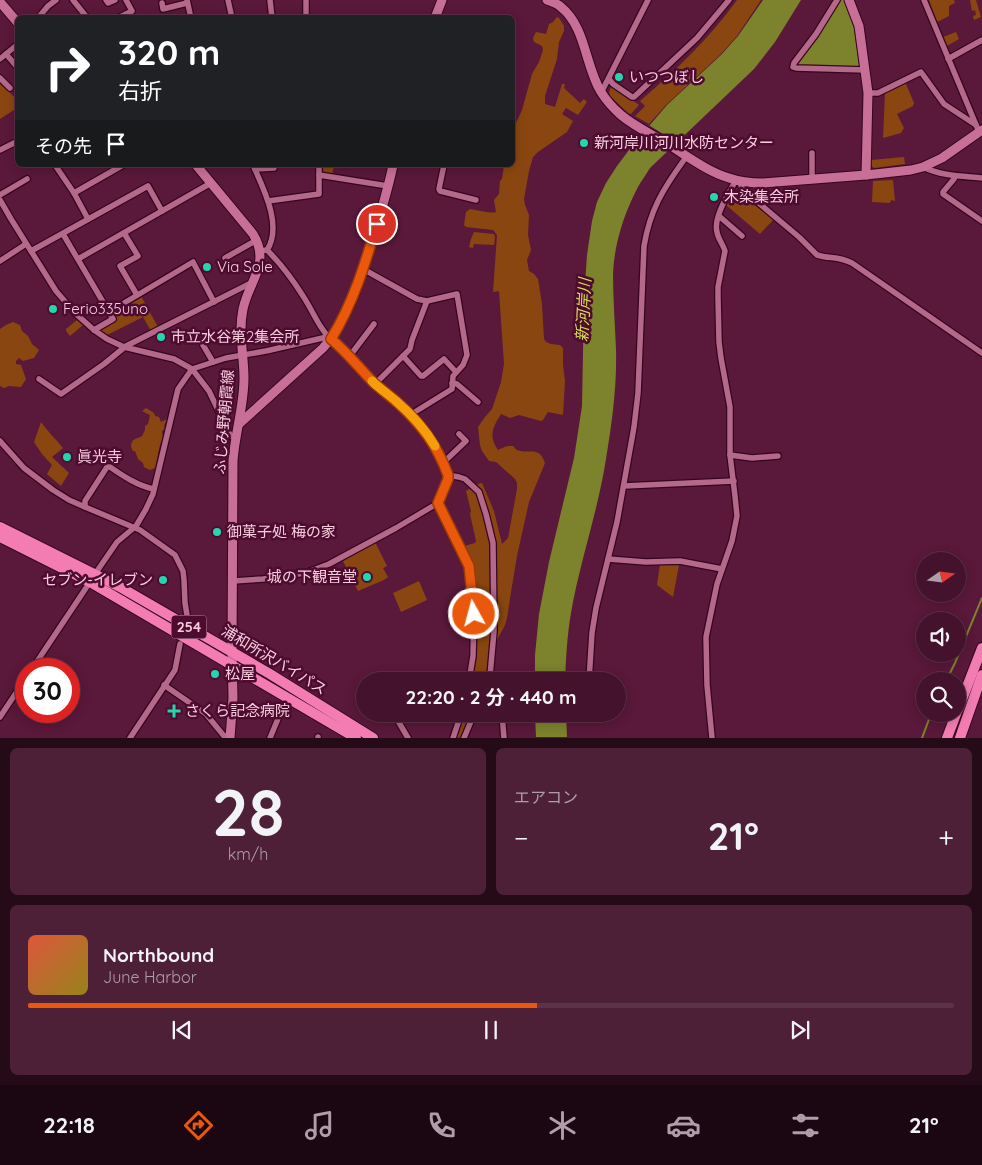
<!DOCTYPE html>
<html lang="ja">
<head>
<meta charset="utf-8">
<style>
  body { margin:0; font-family:Quicksand,"Noto Sans JP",sans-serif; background:#4e2038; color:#f1f3f6; height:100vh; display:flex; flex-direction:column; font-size:19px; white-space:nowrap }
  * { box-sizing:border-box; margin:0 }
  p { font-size:16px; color:#af9ea9 }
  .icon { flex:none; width:28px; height:28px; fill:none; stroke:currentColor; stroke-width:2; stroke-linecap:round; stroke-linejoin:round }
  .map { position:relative; height:738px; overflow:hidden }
  .drawer { display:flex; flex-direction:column; gap:10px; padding:10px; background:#250a18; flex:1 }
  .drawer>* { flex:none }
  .hud { position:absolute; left:15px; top:15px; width:500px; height:152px; border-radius:8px; box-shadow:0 2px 12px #0003,0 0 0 1px #5c3248; background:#202124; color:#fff; overflow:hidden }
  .needle { width:32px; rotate:76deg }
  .fabs { position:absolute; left:916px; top:552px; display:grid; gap:10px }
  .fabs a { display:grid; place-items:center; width:50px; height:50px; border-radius:50%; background:#44122c; box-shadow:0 2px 12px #0003,0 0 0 1px #5c3248; font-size:25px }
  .speed { position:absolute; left:15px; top:658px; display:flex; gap:10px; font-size:25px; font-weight:700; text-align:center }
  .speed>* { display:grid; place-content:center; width:65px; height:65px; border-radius:50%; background:#44122c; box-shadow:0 2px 12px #0003,0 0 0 1px #5c3248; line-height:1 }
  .speed .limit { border:8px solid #d22; background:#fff; color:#111 }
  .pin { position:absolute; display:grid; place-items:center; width:42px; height:42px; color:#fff; margin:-21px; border:2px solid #fff; border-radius:50%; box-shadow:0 1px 5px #0007 }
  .me { position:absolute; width:55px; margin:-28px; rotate:353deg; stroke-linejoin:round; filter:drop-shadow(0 0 4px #0008) }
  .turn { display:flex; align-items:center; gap:18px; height:105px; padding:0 20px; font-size:22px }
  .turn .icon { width:65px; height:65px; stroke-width:2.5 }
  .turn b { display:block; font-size:35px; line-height:42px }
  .then { display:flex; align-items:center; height:48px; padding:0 20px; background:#0003; gap:10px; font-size:19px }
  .big { font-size:38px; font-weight:700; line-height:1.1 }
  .drawer .widget { flex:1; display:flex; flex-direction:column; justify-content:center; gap:8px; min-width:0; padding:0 18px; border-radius:8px; background:#4e2038 }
  .drawer .dial { align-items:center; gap:0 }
  .dial b { font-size:65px; line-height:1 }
  .song { display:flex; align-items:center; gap:15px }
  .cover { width:60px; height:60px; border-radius:8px; background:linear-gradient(135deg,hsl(10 70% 55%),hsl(50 70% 35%)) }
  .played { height:5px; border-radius:2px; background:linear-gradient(90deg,#ea580c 55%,#5c3248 55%) }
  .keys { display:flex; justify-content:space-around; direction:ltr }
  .heat { display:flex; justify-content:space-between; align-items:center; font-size:28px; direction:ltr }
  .drawer .tiles { flex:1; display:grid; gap:10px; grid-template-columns:1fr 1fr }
  .widget:last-child { grid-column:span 2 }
  .trip { position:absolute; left:356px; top:672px; width:270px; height:50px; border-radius:25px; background:#44122c; box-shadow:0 2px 12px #0003,0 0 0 1px #5c3248; font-weight:700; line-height:50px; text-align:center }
  .tab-bar { display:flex; height:80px; justify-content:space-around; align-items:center; background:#1b0712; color:#af9ea9 }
  .tab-bar .icon { width:35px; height:35px }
  .tab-bar .selected { color:#ea580c }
  .tab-bar b { font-size:22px; color:#f1f3f6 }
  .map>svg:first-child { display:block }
  .green { fill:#8a4610 }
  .water { fill:#7d822c }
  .pier { fill:#5a183a }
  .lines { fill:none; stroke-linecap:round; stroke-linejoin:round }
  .stream { stroke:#7d822c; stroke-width:2 }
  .street-casing { stroke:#370520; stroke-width:8 }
  .secondary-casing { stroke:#370520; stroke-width:11 }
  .highway-casing { stroke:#370520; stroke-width:12 }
  .street { stroke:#b4698a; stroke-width:5.5 }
  .secondary { stroke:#c76f96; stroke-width:9 }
  .highway { stroke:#f37db3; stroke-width:10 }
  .route-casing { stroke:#983908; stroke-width:12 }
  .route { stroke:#ea580c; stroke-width:9 }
  .slow { stroke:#f59e0b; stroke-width:9 }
  .poi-dot { fill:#25d5ae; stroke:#4e0b30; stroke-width:2 }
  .labels { text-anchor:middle; stroke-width:5; stroke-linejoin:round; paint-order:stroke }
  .shield { fill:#4e0b30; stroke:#c493a9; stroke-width:1 }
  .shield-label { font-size:14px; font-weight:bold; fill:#f7cddd }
  .poi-label { font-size:15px; fill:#f7cddd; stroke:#4e0b30; text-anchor:start }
  .street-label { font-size:15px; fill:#f7cddd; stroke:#4e0b30 }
  .water-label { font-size:16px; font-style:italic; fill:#d5de4b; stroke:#4e0b30 }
</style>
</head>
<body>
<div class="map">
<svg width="982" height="738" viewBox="0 0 982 738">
  <rect width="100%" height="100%" fill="#5a183a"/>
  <!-- green -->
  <g class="green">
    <path d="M737,0H761L737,36L720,55L666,105L649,124L635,116L645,106L640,101C675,71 710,38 737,0Z"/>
    <path d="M929,0H954L955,3L949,6V16L937,22Z"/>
    <path d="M970,0H976L981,17L974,20L973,16L976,15L975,10L972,11Z"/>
    <path d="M557,17L559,18L564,26V31L559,42L557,59L545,96V104L555,107L562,84H565L564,88L580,103L584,99L587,102L578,115L566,108L562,114L573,121L567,132L538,152L533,157L529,171L524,199L525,205L529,215L528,235L531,250L527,260L529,271L534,274L538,279L542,304L544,339L546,342L551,344L560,345L563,348V365L565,381L563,415L548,412L543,420L541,421L519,415L510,418L501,414C493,427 488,436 498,450C502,448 506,446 510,446C517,446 512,447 517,450C529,455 539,445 545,463L529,502L517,556L511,592L507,618L505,625L495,644L490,648L485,681H471L474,661L477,631L469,625L466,626L459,624L457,616L453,610C456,602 466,600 474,600L475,596L471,560L464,546L475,543L476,541L470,514L471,511L466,491C472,488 476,484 482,483L494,511L502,544L508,538L517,489V483L515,479L496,462L489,461L482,451L480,445L478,427L485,417L492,409L501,382L504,364L499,291L493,292L497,235L493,230L466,227L464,225L466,212L470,209C479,210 488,214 496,212L494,200L499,194L500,181L502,179L504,165H512L513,133L515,125L522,110L532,74L539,62L543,50L542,46L534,42L533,38L536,32L546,34L549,24L553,22Z"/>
    <path d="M956,32L959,39L947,46L943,37Z"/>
    <path d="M0,82L18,101L17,108L0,119Z"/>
    <path d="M904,83L906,84L914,103L913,106L897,114L904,128L901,133L883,138L885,93Z"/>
    <path d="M612,85L639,105L631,114L628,113L610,96L609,92Z"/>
    <path d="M904,157L905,164L874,168L871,166V160Z"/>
    <path d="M322,165H334L332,175L324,174L322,171Z"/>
    <path d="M893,180L895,201L891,200L890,203L872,202L873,181Z"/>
    <path d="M739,190L774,219L760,234L726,205L730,197Z"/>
    <path d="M474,232L494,234L495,237L494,245L474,244L473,248L469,247L471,239Z"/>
    <path d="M141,296L158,327L151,331L143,317L107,335L101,331L102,328L116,321L113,315L114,312Z"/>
    <path d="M77,320L83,325L70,336L66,331V329Z"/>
    <path d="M13,322L20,325L22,331L28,336L32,344L39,350L34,358L23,361L19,358L16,361V364L21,365L26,379L21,387L9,386L4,388L0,386V329L6,325Z"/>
    <path d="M146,408L154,413L155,416L159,417L161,422L167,419L164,426L165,429L162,431L163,438C158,447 158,458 155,468L150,470L144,467L143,463L138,459L135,451H133L131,447C132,437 136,440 142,436L145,430V426L148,424L150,415L142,411Z"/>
    <path d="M41,422C48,432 56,439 63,448L52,457L69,473L61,486L47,474L52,465L42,454L34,442Z"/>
    <path d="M375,542L387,566L383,568L388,577L384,580L358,591L343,561Z"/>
    <path d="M660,564L679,565L673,597L657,585Z"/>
    <path d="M419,581L427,600L401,612L393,593Z"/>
    <path d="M464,714H473L463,737L456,738Z"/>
  </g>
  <!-- water -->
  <g class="water">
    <path d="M763,0H801L775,42L754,69L650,168C646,175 641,181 638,187C624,213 614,245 613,274C613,299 615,324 616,350C617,386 612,423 606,459C598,511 580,561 571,613C567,636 566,659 565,681H535V655L539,614L549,562L574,458L582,406L584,299L587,255L592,221L597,202L606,183L617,166L632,146L667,105L721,55L738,36Z"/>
    <path d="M840,0H844L854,28L859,65L857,68L799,66L798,63L819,34Z"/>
    <path d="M535,714H566L567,737H536Z"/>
  </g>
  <!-- pier -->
  <path class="pier" d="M647,124L679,144L669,153L638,134Z"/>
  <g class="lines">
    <!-- stream -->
    <g class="stream">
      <path d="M946,681L955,663L982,598"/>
      <path d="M922,738L931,714"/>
    </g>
    <!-- street casing -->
    <g class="street-casing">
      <g id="street">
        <path d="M73,0L85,15L88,18"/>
        <path d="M106,0L108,3L115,0"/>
        <path d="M187,0L191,18"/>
        <path d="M228,0L232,18"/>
        <path d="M270,0L272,18"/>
        <path d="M306,0V18"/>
        <path d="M837,0L816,34L794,63L793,67L796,68L865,70"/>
        <path d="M924,0L979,132"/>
        <path d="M162,3L163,9L187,3"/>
        <path d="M38,18L48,6L56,0"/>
        <path d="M118,18L132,11L126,0"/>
        <path d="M6,54L18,68"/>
        <path d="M0,59L18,44"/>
        <path d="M948,59L982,40"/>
        <path d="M0,78L10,88"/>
        <path d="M609,79L613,84L632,97H634L697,38L729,0"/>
        <path d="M601,93L648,0"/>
        <path d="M868,93H878L921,72L944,104L976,125"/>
        <path d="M0,150L18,141"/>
        <path d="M812,153V179"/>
        <path d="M55,165L74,193L88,219"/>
        <path d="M253,165C263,188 283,226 267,250"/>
        <path d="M444,165L439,189L440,191L476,200"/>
        <path d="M923,167C941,176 962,176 982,178"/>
        <path d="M255,169L274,168"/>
        <path d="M319,175L388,186"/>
        <path d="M955,176L954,179L943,192V194L982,221"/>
        <path d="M740,181L742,189L799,237L817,255C830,259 838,256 852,263L982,353"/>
        <path d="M74,193L123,165"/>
        <path d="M0,195L27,179"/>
        <path d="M0,200L11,219L56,291L75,313L94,330L107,339L124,347L174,359L192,369L209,391L230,435L235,438"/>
        <path d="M268,201L319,194V165"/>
        <path d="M719,216L742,236"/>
        <path d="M124,233L138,256L120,266L137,295"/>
        <path d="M63,234L113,319L94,330"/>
        <path d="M31,251L148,186L162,211"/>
        <path d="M225,258L257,240"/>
        <path d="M78,259L211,183"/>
        <path d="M0,261L26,244"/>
        <path d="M363,269L417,299L427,301L457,294L467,355L463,365L453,376L452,389L410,415"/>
        <path d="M109,312L193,262L214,302"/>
        <path d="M203,345L213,362"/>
        <path d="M403,356L421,376H423L444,359L456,372"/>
        <path d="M349,357L374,324"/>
        <path d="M39,379L61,394L104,364L126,346L253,282"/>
        <path d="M452,383L457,384L478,402"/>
        <path d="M375,384L410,349L412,340L427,301"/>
        <path d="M0,441L24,468L53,490L69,500L85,507L140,530L175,555L183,571L184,580L185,603L187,615"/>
        <path d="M730,455L752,458L778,456"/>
        <path d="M443,462L446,460L466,441L459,434"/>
        <path d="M447,475L459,477L465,479L479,492L486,514L493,543L494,631L490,676L498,681"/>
        <path d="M624,486L734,481"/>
        <path d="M438,503L469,566L474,614L473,656L469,681"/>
        <path d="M85,507V501L107,467H110C123,476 138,486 154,489"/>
        <path d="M608,559L646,562L680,561L722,569"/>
        <path d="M95,574L117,542L136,526L146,509L153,494L178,389L192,369L226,358L266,351L327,337"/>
        <path d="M233,581L263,579L305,573L329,564L396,528L438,503L448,479C447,453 416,420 398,403C390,396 382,390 374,383C360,370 347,356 334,342C320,331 313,311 303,296C293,280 281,264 267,250L260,251"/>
        <path d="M32,669L90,582"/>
        <path d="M589,681L592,633L596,608L617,522L634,427L638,393L644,246C650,210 663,189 684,160"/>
        <path d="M164,685L206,714L224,736H230"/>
        <path d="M394,714L408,738"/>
        <path d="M502,714L504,738"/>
        <path d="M0,717L26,678"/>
        <path d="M130,738L175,670L180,644"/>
        <path d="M270,738L282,709"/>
        <path d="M318,738V737"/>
        <path d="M453,738L461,714"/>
        <path d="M464,738L474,714"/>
        <path d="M712,738L707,685L706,637L717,584L732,541L737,516L735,496L730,455V407L721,358L719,342L718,298V287L725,251C723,244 718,239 717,232C713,217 729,193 736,180"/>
      </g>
    </g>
    <!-- secondary casing -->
    <g class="secondary-casing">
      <g id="secondary">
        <path d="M547,0C552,2 557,3 561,7C586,27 585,66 601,92C606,100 613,108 621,115C634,126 651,134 666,143C686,155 706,171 729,178C740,182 751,183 763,183L866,175L911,170L923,167L942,158L982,130"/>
        <path d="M849,0L859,26L868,93L866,175"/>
        <path d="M0,2L18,23"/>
        <path d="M435,18L442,0"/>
        <path d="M196,165L253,234C271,263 249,281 243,309C238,333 244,355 244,378C244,406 235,433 233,461L232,652L233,698L230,738"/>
        <path d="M239,424L323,348C351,317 365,264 377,225C383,205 389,185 393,165"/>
      </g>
    </g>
    <!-- highway casing -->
    <g class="highway-casing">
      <g id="highway">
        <path d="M0,527L120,587L270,674L373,738"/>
        <path d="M0,537L90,582L356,738"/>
        <path d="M958,710L982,648"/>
        <path d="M947,738L956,714"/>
        <path d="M960,738L982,675"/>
      </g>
    </g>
    <!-- street -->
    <use href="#street" class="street"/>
    <!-- secondary -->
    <use href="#secondary" class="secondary"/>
    <!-- highway -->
    <use href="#highway" class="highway"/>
  </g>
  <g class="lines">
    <!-- route casing -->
    <g class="route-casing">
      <path id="route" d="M377,224C365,264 353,304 331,339C346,351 360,369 374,383C382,390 390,396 398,403C421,424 437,445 448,475V479L438,503L469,566L474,614"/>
    </g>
    <!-- route -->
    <use href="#route" class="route"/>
    <!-- slow -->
    <path class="slow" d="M372,381C379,388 388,394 396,401C410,413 425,429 435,446"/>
  </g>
  <!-- markers -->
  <g class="poi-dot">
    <circle cx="619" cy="77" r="5"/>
    <circle cx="584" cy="143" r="5"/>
    <circle cx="714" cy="197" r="5"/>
    <circle cx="207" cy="267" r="5"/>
    <circle cx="53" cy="309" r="5"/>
    <circle cx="161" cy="337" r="5"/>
    <circle cx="67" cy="457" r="5"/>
    <circle cx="217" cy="532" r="5"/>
    <circle cx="367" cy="577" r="5"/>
    <circle cx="163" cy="580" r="5"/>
    <circle cx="215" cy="674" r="5"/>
    <path d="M171.5 703.5h5v5h5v5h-5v5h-5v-5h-5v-5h5z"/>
  </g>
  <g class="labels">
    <!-- shield labels -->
    <rect class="shield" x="171.5" y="615.5" width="35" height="23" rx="4"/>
    <g class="shield-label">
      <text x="189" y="632">254</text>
    </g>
    <!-- poi labels -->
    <g class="poi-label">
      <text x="629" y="82">いつつぼし</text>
      <text x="594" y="148">新河岸川河川水防センター</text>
      <text x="724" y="202">木染集会所</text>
      <text x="217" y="272">Via Sole</text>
      <text x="63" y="314">Ferio335uno</text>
      <text x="171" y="342">市立水谷第2集会所</text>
      <text x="77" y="462">眞光寺</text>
      <text x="227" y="537">御菓子処 梅の家</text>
      <text x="357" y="582" text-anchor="end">城の下観音堂</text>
      <text x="153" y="585" text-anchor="end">セブン-イレブン</text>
      <text x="225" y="679">松屋</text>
      <text x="185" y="716">さくら記念病院</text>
    </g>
    <!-- street labels -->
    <g class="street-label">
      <text transform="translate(224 422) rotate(-85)" y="5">ふじみ野朝霞線</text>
      <text transform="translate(274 660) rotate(31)" y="5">浦和所沢バイパス</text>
    </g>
    <!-- water labels -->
    <g class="water-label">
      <text transform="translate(583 310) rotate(-87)" y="6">新河岸川</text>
    </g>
  </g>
</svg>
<div class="fabs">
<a><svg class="needle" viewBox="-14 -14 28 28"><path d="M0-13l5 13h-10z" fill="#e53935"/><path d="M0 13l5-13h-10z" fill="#af9ea9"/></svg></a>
<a><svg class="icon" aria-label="sound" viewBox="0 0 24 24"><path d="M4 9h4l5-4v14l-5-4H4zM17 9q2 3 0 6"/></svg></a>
<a><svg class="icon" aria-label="search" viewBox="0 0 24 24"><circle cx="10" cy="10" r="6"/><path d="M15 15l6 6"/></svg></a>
</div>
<div class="speed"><div class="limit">30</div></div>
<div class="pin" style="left:377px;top:224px;background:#d93025"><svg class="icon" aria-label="arrive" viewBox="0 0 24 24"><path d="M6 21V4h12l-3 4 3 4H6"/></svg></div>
<svg class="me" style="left:474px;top:614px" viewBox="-20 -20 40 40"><circle r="17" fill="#ea580c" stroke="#fff" stroke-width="3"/><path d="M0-11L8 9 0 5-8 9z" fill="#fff"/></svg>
<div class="trip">22:20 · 2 分 · 440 m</div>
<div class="hud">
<div class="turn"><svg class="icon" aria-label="right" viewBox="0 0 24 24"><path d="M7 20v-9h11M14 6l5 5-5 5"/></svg><div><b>320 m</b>右折</div></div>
<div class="then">その先<svg class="icon" aria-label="arrive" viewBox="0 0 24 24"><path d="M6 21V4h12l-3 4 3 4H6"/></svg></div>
</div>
</div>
<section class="drawer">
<div class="tiles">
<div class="widget dial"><b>28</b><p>km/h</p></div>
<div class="widget"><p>エアコン</p>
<div class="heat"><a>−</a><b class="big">21°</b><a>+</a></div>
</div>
<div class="widget">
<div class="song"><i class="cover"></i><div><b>Northbound</b><p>June Harbor</p></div></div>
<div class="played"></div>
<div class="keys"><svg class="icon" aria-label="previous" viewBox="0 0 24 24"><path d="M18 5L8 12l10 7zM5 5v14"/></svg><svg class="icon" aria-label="pause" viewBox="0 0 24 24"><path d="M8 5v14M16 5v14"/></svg><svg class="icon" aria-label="next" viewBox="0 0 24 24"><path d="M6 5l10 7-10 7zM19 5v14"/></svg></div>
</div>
</div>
</section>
<nav class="tab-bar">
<b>22:18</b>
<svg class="icon selected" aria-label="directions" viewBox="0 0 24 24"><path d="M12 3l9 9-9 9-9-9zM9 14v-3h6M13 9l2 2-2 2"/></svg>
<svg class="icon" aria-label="music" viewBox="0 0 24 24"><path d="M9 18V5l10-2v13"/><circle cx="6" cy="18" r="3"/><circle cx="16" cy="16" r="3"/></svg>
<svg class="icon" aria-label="phone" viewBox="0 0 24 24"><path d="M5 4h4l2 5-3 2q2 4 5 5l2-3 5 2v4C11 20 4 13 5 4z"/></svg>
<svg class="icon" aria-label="climate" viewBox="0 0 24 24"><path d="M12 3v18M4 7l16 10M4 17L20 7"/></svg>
<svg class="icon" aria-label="car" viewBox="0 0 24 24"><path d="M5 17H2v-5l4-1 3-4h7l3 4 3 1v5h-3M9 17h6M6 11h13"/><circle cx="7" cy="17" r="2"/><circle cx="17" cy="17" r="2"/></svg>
<svg class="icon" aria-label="filters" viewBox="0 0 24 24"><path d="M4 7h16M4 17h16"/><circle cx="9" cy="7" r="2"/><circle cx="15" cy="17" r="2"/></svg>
<b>21°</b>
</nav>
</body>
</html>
